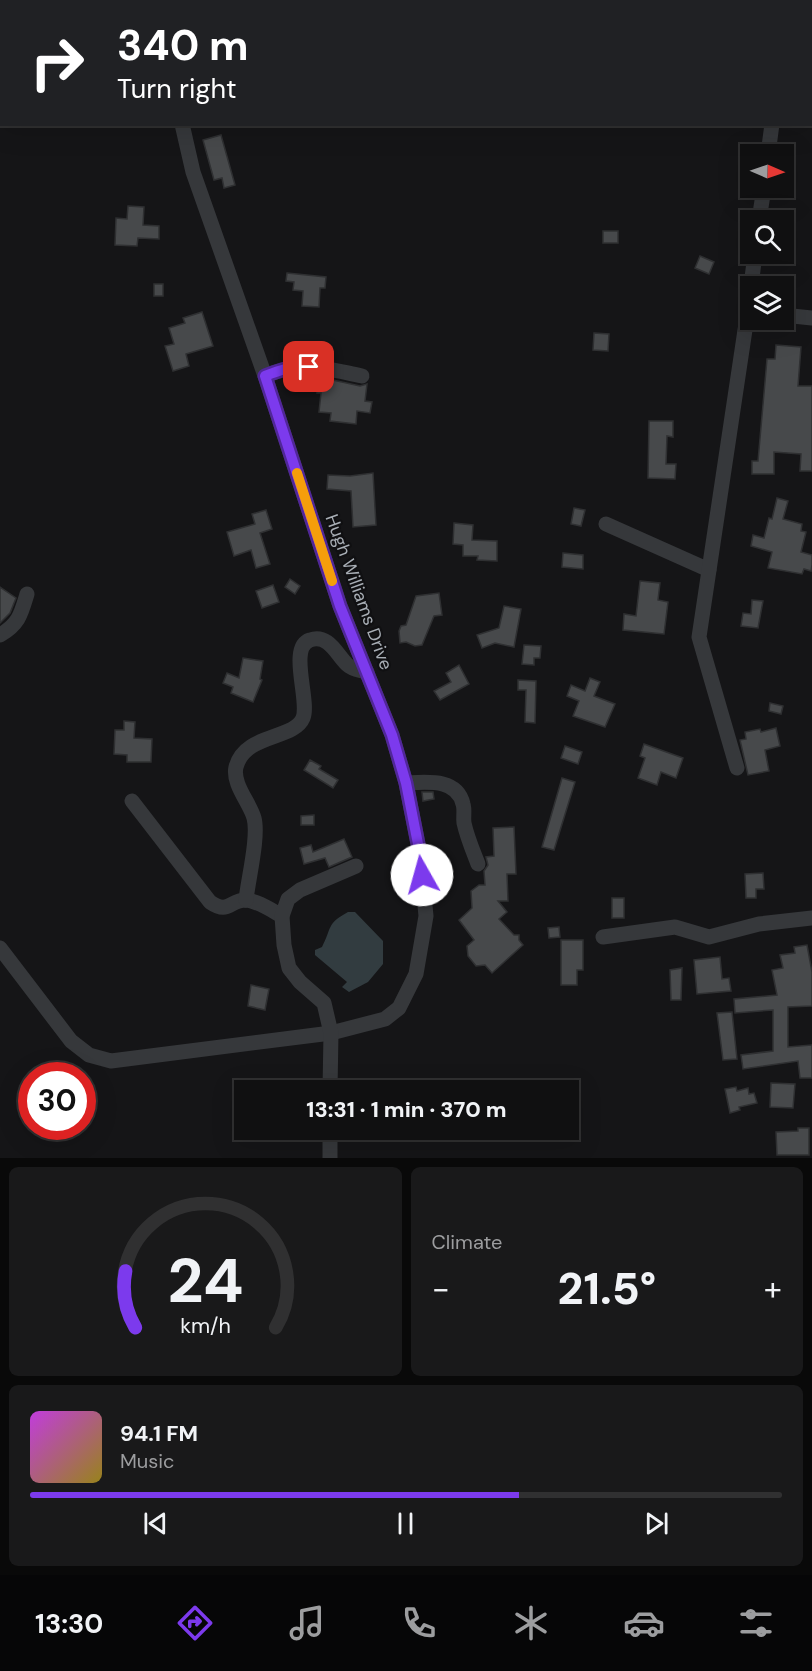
<!DOCTYPE html>
<html lang="en">
<head>
<meta charset="utf-8">
<style>
  body { margin:0; font-family:"DM Sans",sans-serif; background:#19191a; color:#f1f3f6; height:100vh; display:flex; flex-direction:column; font-size:22px; white-space:nowrap }
  * { box-sizing:border-box; margin:0 }
  p { font-size:20px; color:#9c9d9f }
  .icon { flex:none; width:33px; height:33px; fill:none; stroke:currentColor; stroke-width:2; stroke-linecap:round; stroke-linejoin:round }
  .map { position:relative; height:1158px; overflow:hidden }
  .sheet { display:flex; flex-direction:column; gap:9px; padding:9px; background:#090909; flex:1 }
  .sheet>* { flex:none }
  .banner { position:absolute; left:0px; top:0px; width:813px; height:126px; box-shadow:0 6px 24px #0002,0 0 0 2px #303031; background:#202124; color:#fff; overflow:hidden }
  .needle { width:39px; rotate:92deg }
  .buttons { position:absolute; left:740px; top:144px; display:grid; gap:12px }
  .buttons a { display:grid; place-items:center; width:54px; height:54px; border-radius:0px; background:#101011; box-shadow:0 6px 24px #0002,0 0 0 2px #303031; font-size:30px }
  .speed { position:absolute; left:18px; top:1062px; display:flex; gap:12px; font-size:30px; font-weight:700; text-align:center }
  .speed>* { display:grid; place-content:center; width:78px; height:78px; border-radius:50%; background:#101011; box-shadow:0 6px 24px #0002,0 0 0 2px #303031; line-height:1 }
  .speed .limit { border:9px solid #d22; background:#fff; color:#111 }
  .pin { position:absolute; display:grid; place-items:center; width:51px; height:51px; color:#fff; margin:-26px; border-radius:12px; box-shadow:0 3px 9px #0006 }
  .me { position:absolute; width:66px; margin:-33px; rotate:353deg; stroke-linejoin:round; filter:drop-shadow(0 0 4px #0008) }
  .turn { display:flex; align-items:center; gap:21px; height:126px; padding:0 18px; font-size:27px }
  .turn .icon { width:78px; height:78px; stroke-width:2.5 }
  .turn b { display:block; font-size:42px; line-height:51px }
  .big { font-size:45px; font-weight:800; line-height:1.1 }
  .sheet .widget { flex:1; display:flex; flex-direction:column; justify-content:center; gap:9px; min-width:0; padding:0 21px; border-radius:9px; background:#19191a }
  .sheet .dial { align-items:center; gap:0 }
  .dial svg { height:156px; overflow:visible; fill:none; stroke:#303031; stroke-width:7; stroke-linecap:round; text-anchor:middle }
  .dial text { fill:#f1f3f6; stroke:none }
  .song { display:flex; align-items:center; gap:18px }
  .cover { width:72px; height:72px; border-radius:9px; background:linear-gradient(135deg,hsl(290 70% 55%),hsl(50 70% 35%)) }
  .played { height:6px; border-radius:3px; background:linear-gradient(90deg,#7c3aed 65%,#303031 65%) }
  .keys { display:flex; justify-content:space-around; direction:ltr }
  .heat { display:flex; justify-content:space-between; align-items:center; font-size:33px; direction:ltr }
  .sheet .tiles { flex:1; display:grid; gap:9px; grid-template-columns:1fr 1fr }
  .widget:last-child { grid-column:span 2 }
  .trip { position:absolute; left:234px; top:1080px; width:345px; height:60px; border-radius:0px; background:#101011; box-shadow:0 6px 24px #0002,0 0 0 2px #303031; font-weight:800; line-height:60px; text-align:center }
  .tabs { display:flex; height:96px; justify-content:space-around; align-items:center; background:#060607; color:#9c9d9f }
  .tabs .icon { width:42px; height:42px }
  .tabs .active { color:#7c3aed }
  .tabs b { font-size:27px; color:#f1f3f6 }
  .map>svg:first-child { display:block }
  .water { fill:#323c40 }
  .building { fill:#47494b; stroke:#2f3032; stroke-width:1.5 }
  .lines { fill:none; stroke-linecap:round; stroke-linejoin:round }
  .minor { stroke:#36383b; stroke-width:15 }
  .route-casing { stroke:#51269a; stroke-width:15 }
  .route { stroke:#7c3aed; stroke-width:10 }
  .slow { stroke:#f59e0b; stroke-width:10 }
  .labels { text-anchor:middle; stroke-width:4.5; stroke-linejoin:round; paint-order:stroke }
  .street-label { font-size:18px; fill:#a8aeb5; stroke:#101012 }
</style>
</head>
<body>
<div class="map">
<svg width="812" height="1158" viewBox="0 0 812 1158">
  <rect width="100%" height="100%" fill="#151517"/>
  <!-- water -->
  <path class="water" d="M348,912H355L383,941V964L368,982L349,992L342,987L347,982L315,955V950L322,947C332,928 326,924 348,912Z"/>
  <!-- building -->
  <g class="building">
    <path d="M221,135L235,185L224,188L222,178L214,180L203,140Z"/>
    <path d="M128,206L144,207L143,225L159,226V239L138,238L137,246L115,245L116,218L127,219Z"/>
    <rect x="603" y="231" width="15" height="12"/>
    <path d="M700,256L714,262L709,274L695,268Z"/>
    <path d="M287,273L326,277L325,288H320L319,307L302,306L303,291L293,290L294,282L286,281Z"/>
    <rect x="154" y="284" width="9" height="12"/>
    <path d="M202,312L213,346L186,354L189,366L173,371L165,346L174,344L169,328L185,323L183,318Z"/>
    <path d="M594,333L609,334L608,351L593,350Z"/>
    <path d="M776,345L801,347L798,386H812V471H800L801,454L774,452V474H752V461H758L767,359H775Z"/>
    <path d="M319,377L360,386L367,384L365,401L372,402L370,413L357,411L356,424L330,421L331,413L319,412L321,393H317Z"/>
    <path d="M649,421H673V437L667,436L666,464H676L675,479L648,478Z"/>
    <path d="M373,473L376,525L353,527L351,491L327,489L328,475L350,476Z"/>
    <path d="M777,498L788,501L783,519L802,524L801,531L806,532L801,552L812,555V565L811,571L804,569L802,574L768,568L772,552L751,546L753,535L764,538L769,518L772,519Z"/>
    <path d="M574,508L585,510L581,526L571,524Z"/>
    <path d="M266,510L272,529L260,533L270,564L256,568L251,550L234,556L227,532L255,524L252,514Z"/>
    <path d="M454,523L473,525L472,540L497,541V561L477,560L478,556H463V545L453,544Z"/>
    <path d="M563,553L583,555V569L562,567Z"/>
    <path d="M290,579L300,586L295,594L285,587Z"/>
    <path d="M640,581L660,583L658,600L668,602L664,634L623,630L624,614L636,616Z"/>
    <path d="M273,585L279,602L262,608L256,591Z"/>
    <path d="M0,587L16,598L10,613L0,623Z"/>
    <path d="M439,593L442,615L434,616L422,645L415,646L406,642L400,643L399,631L401,626L406,625L416,596Z"/>
    <path d="M752,600L763,601L758,628L741,626L743,613L751,614Z"/>
    <path d="M504,606L521,609L514,647L495,643L482,648L477,635L499,628Z"/>
    <path d="M524,645L541,646L540,658H534V665L522,664Z"/>
    <path d="M243,658L263,661L260,679L262,680L253,702L231,693L233,687L223,683L227,673L239,678Z"/>
    <path d="M459,665L469,684L440,700L434,691L451,682L446,673Z"/>
    <path d="M590,678L600,682L594,696L615,704L605,727L573,716L579,701L567,696L571,685L585,691Z"/>
    <path d="M518,680L536,681L535,723L525,722L526,690H518Z"/>
    <path d="M770,703L783,706L781,714L769,711Z"/>
    <path d="M124,721L135,722L134,738L152,739L151,762H127V755L114,754L115,730H124Z"/>
    <path d="M776,728L780,746L765,750L769,771L748,775L740,740L746,739L745,732L760,729L761,732Z"/>
    <path d="M644,744L683,758L676,778L661,772L657,785L638,778L645,758L640,756Z"/>
    <path d="M565,746L582,752L578,764L561,758Z"/>
    <path d="M310,760L321,766L319,769L338,780L333,788L304,770Z"/>
    <path d="M562,778L575,782L554,850L542,847Z"/>
    <path d="M422,792H433L434,799L423,801Z"/>
    <path d="M314,815V825H301V816Z"/>
    <path d="M514,827L516,874H507L508,901H498L507,912L499,919L514,935H519V940L523,945L492,973L485,965L476,966L468,956L467,946L474,940L459,920L472,908L471,891L479,885H485L484,871L488,865L486,857L494,856L493,828Z"/>
    <path d="M344,839L352,857L329,867L325,858L304,864L300,848L311,845L313,852Z"/>
    <path d="M763,873L764,889H756V898H746L745,874Z"/>
    <rect x="612" y="898" width="12" height="20"/>
    <path d="M559,927L560,937L549,938L548,928Z"/>
    <path d="M561,940H583V970H577V985H561Z"/>
    <path d="M807,945L812,972V1006L788,1007V1047L812,1045V1078H800L798,1061L743,1069L741,1055L773,1051V1010L735,1013L734,999L777,995L772,970L783,968L780,955L795,953L794,947Z"/>
    <path d="M720,957L722,979L729,978L731,991L697,994L694,960Z"/>
    <path d="M682,968L681,1000H671L670,970Z"/>
    <path d="M251,985L269,989L265,1010L248,1006Z"/>
    <path d="M732,1012L737,1059L723,1060L717,1013Z"/>
    <path d="M771,1083L795,1084L793,1108L770,1107Z"/>
    <path d="M736,1087L737,1091L748,1088L749,1094L754,1093L757,1103L739,1107L740,1110L730,1113L725,1089Z"/>
    <path d="M798,1128H809V1155H777L776,1132L798,1131Z"/>
  </g>
  <g class="lines">
    <!-- minor -->
    <g class="minor">
      <path d="M786,0V2"/>
      <path d="M186,2L187,0"/>
      <path d="M768,154L772,124"/>
      <path d="M759,220L764,188"/>
      <path d="M751,286L755,254"/>
      <path d="M783,315L812,318"/>
      <path d="M265,376C303,360 323,368 362,376"/>
      <path d="M606,524L709,570"/>
      <path d="M0,635C19,624 21,614 27,594"/>
      <path d="M737,768L699,637L748,310"/>
      <path d="M406,783C427,782 457,778 463,804C465,810 463,817 464,823C467,837 473,851 478,864"/>
      <path d="M132,801L210,902C229,915 229,900 246,900C258,901 271,910 282,916"/>
      <path d="M246,900C248,880 259,836 254,818C250,803 232,784 236,767C245,733 294,740 303,718C310,701 288,647 310,640C330,633 338,658 349,666C355,670 361,671 367,672"/>
      <path d="M603,937L675,927L709,937L759,924L812,918"/>
      <path d="M0,948L71,1041L89,1055L111,1061L331,1033L385,1019L399,1008L416,974L426,916L420,854L406,783L392,735L340,606L265,376L193,172L182,124"/>
      <path d="M330,1090L331,1033L324,1003L300,982L289,968L284,945L282,916L288,899L300,890L356,866"/>
      <path d="M330,1158V1130"/>
    </g>
  </g>
  <g class="lines">
    <!-- route casing -->
    <g class="route-casing">
      <path id="route" d="M309,367C292,366 280,370 265,376L340,606L392,735L406,783L420,854L422,875"/>
    </g>
    <!-- route -->
    <use href="#route" class="route"/>
    <!-- slow -->
    <path class="slow" d="M297,473L332,581"/>
  </g>
  <g class="labels">
    <!-- street labels -->
    <g class="street-label">
      <text transform="translate(359 592) rotate(70)" y="6">Hugh Williams Drive</text>
    </g>
  </g>
</svg>
<div class="buttons">
<a><svg class="needle" viewBox="-14 -14 28 28"><path d="M0-13l5 13h-10z" fill="#e53935"/><path d="M0 13l5-13h-10z" fill="#9c9d9f"/></svg></a>
<a><svg class="icon" aria-label="search" viewBox="0 0 24 24"><circle cx="10" cy="10" r="6"/><path d="M15 15l6 6"/></svg></a>
<a><svg class="icon" aria-label="layers" viewBox="0 0 24 24"><path d="M12 4l9 5-9 5-9-5zM3 14l9 5 9-5"/></svg></a>
</div>
<div class="speed"><div class="limit">30</div></div>
<div class="pin" style="left:309px;top:367px;background:#d93025"><svg class="icon" aria-label="arrive" viewBox="0 0 24 24"><path d="M6 21V4h12l-3 4 3 4H6"/></svg></div>
<svg class="me" style="left:422px;top:875px" viewBox="-20 -20 40 40"><circle r="19" fill="#fff"/><path d="M0-13L10 11 0 6-10 11z" fill="#7c3aed"/></svg>
<div class="trip">13:31 · 1 min · 370 m</div>
<div class="banner">
<div class="turn"><svg class="icon" aria-label="right" viewBox="0 0 24 24"><path d="M7 20v-9h11M14 6l5 5-5 5"/></svg><div><b>340 m</b>Turn right</div></div>
</div>
</div>
<section class="sheet">
<div class="tiles">
<div class="widget dial"><svg viewBox="0 0 100 80">
<path d="M14 69A42 42 0 1 1 86 69"/>
<path d="M14 69A42 42 0 0 1 9 40" stroke="#7c3aed"/>
<text x="50" y="56" font-size="32" font-weight="700">24</text>
<text x="50" y="72" font-size="11">km/h</text>
</svg></div>
<div class="widget"><p>Climate</p>
<div class="heat"><a>−</a><b class="big">21.5°</b><a>+</a></div>
</div>
<div class="widget">
<div class="song"><i class="cover"></i><div><b>94.1 FM</b><p>Music</p></div></div>
<div class="played"></div>
<div class="keys"><svg class="icon" aria-label="previous" viewBox="0 0 24 24"><path d="M18 5L8 12l10 7zM5 5v14"/></svg><svg class="icon" aria-label="pause" viewBox="0 0 24 24"><path d="M8 5v14M16 5v14"/></svg><svg class="icon" aria-label="next" viewBox="0 0 24 24"><path d="M6 5l10 7-10 7zM19 5v14"/></svg></div>
</div>
</div>
</section>
<nav class="tabs">
<b>13:30</b>
<svg class="icon active" aria-label="directions" viewBox="0 0 24 24"><path d="M12 3l9 9-9 9-9-9zM9 14v-3h6M13 9l2 2-2 2"/></svg>
<svg class="icon" aria-label="music" viewBox="0 0 24 24"><path d="M9 18V5l10-2v13"/><circle cx="6" cy="18" r="3"/><circle cx="16" cy="16" r="3"/></svg>
<svg class="icon" aria-label="phone" viewBox="0 0 24 24"><path d="M5 4h4l2 5-3 2q2 4 5 5l2-3 5 2v4C11 20 4 13 5 4z"/></svg>
<svg class="icon" aria-label="climate" viewBox="0 0 24 24"><path d="M12 3v18M4 7l16 10M4 17L20 7"/></svg>
<svg class="icon" aria-label="car" viewBox="0 0 24 24"><path d="M5 17H2v-5l4-1 3-4h7l3 4 3 1v5h-3M9 17h6M6 11h13"/><circle cx="7" cy="17" r="2"/><circle cx="17" cy="17" r="2"/></svg>
<svg class="icon" aria-label="filters" viewBox="0 0 24 24"><path d="M4 7h16M4 17h16"/><circle cx="9" cy="7" r="2"/><circle cx="15" cy="17" r="2"/></svg>
</nav>
</body>
</html>
